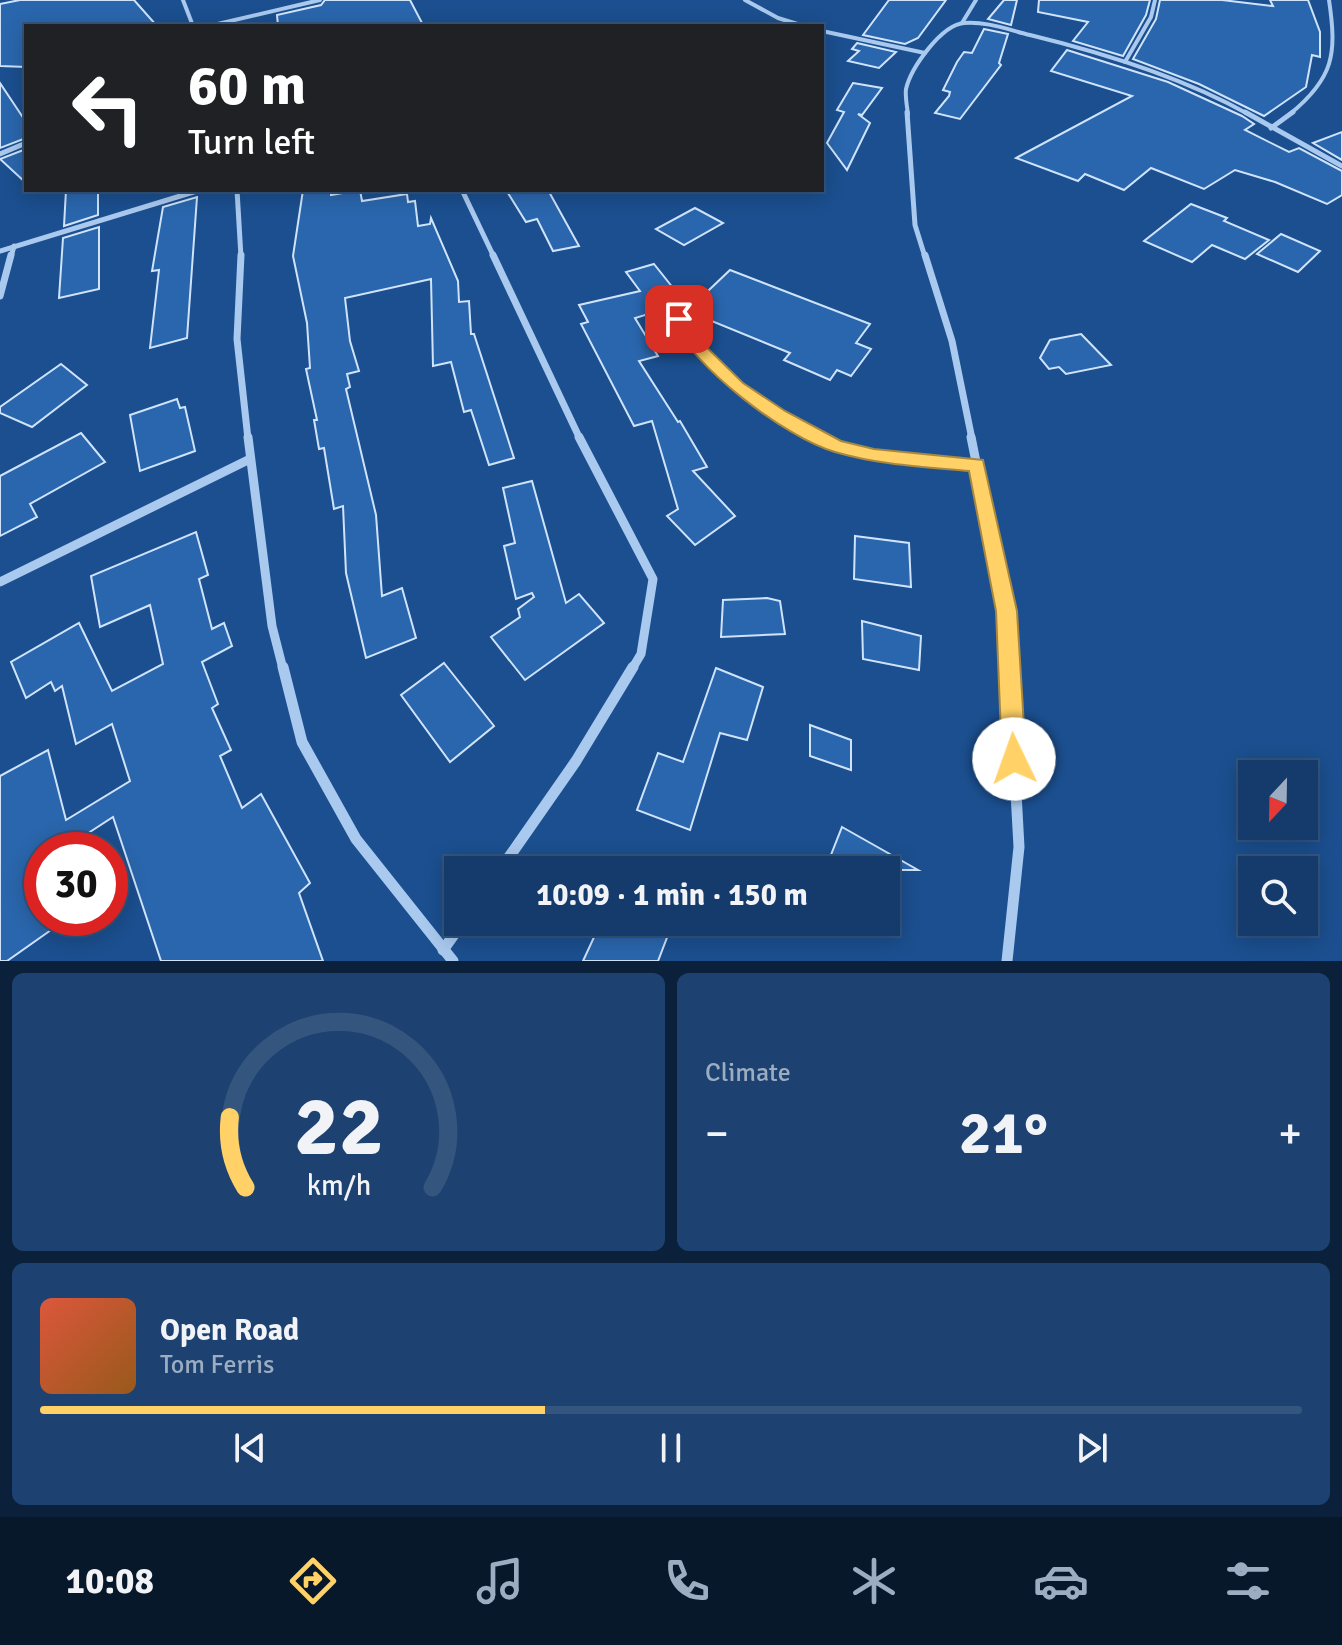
<!DOCTYPE html>
<html lang="en">
<head>
<meta charset="utf-8">
<style>
  body { margin:0; font-family:Signika,sans-serif; background:#1d4271; color:#f1f3f6; height:100vh; display:flex; flex-direction:column; font-size:30px; white-space:nowrap }
  * { box-sizing:border-box; margin:0 }
  p { font-size:26px; color:#9dadc1 }
  .icon { flex:none; width:44px; height:44px; fill:none; stroke:currentColor; stroke-width:2; stroke-linecap:round; stroke-linejoin:round }
  .map { position:relative; height:961px; overflow:hidden }
  .panel { display:flex; flex-direction:column; gap:12px; padding:12px; background:#0b203b; flex:1 }
  .panel>* { flex:none }
  .hud { position:absolute; left:24px; top:24px; width:800px; height:168px; border-radius:0px; box-shadow:0 4px 20px #0003,0 0 0 2px #33557e; background:#202124; color:#fff; overflow:hidden }
  .needle { width:52px; rotate:202deg }
  .tools { position:absolute; left:1238px; top:760px; display:grid; gap:16px }
  .tools a { display:grid; place-items:center; width:80px; height:80px; border-radius:0px; background:#143b6b; box-shadow:0 4px 20px #0003,0 0 0 2px #33557e; font-size:40px }
  .speed { position:absolute; left:24px; top:832px; display:flex; gap:16px; font-size:40px; font-weight:700; text-align:center }
  .speed>* { display:grid; place-content:center; width:104px; height:104px; border-radius:50%; background:#143b6b; box-shadow:0 4px 20px #0003,0 0 0 2px #33557e; line-height:1 }
  .speed .limit { border:12px solid #d22; background:#fff; color:#111 }
  .pin { position:absolute; display:grid; place-items:center; width:68px; height:68px; color:#fff; margin:-34px; border-radius:16px; box-shadow:0 4px 12px #0006 }
  .me { position:absolute; width:88px; margin:-44px; rotate:357deg; stroke-linejoin:round; filter:drop-shadow(0 0 6px #0008) }
  .turn { display:flex; align-items:center; gap:28px; height:168px; padding:0 32px; font-size:36px }
  .turn .icon { width:104px; height:104px; stroke-width:2.5 }
  .turn b { display:block; font-size:56px; line-height:68px }
  .big { font-size:60px; font-weight:800; line-height:1.1 }
  .panel .tile { flex:1; display:flex; flex-direction:column; justify-content:center; gap:12px; min-width:0; padding:0 28px; border-radius:12px; background:#1d4271 }
  .panel .dial { align-items:center; gap:0 }
  .dial svg { height:208px; overflow:visible; fill:none; stroke:#33557e; stroke-width:7; stroke-linecap:round; text-anchor:middle }
  .dial text { fill:#f1f3f6; stroke:none }
  .song { display:flex; align-items:center; gap:24px }
  .cover { width:96px; height:96px; border-radius:12px; background:linear-gradient(135deg,hsl(10 70% 55%),hsl(30 70% 35%)) }
  .played { height:8px; border-radius:4px; background:linear-gradient(90deg,#ffd166 40%,#33557e 40%) }
  .keys { display:flex; justify-content:space-around; direction:ltr }
  .heat { display:flex; justify-content:space-between; align-items:center; font-size:44px; direction:ltr }
  .panel .tiles { flex:1; display:grid; gap:12px; grid-template-columns:1fr 1fr }
  .tile:last-child { grid-column:span 2 }
  .trip { position:absolute; left:444px; top:856px; width:456px; height:80px; border-radius:0px; background:#143b6b; box-shadow:0 4px 20px #0003,0 0 0 2px #33557e; font-weight:800; line-height:80px; text-align:center }
  .tabs { display:flex; height:128px; justify-content:space-around; align-items:center; background:#08182b; color:#9dadc1 }
  .tabs .icon { width:56px; height:56px }
  .tabs .on { color:#ffd166 }
  .tabs b { font-size:36px; color:#f1f3f6 }
  .map>svg:first-child { display:block }
  .building { fill:#2a66ad; stroke:#cfe3fa; stroke-width:2 }
  .lines { fill:none; stroke-linecap:round; stroke-linejoin:round }
  .street-far4 { stroke:#a9c9ee; stroke-width:4 }
  .street-far3 { stroke:#a9c9ee; stroke-width:5 }
  .street-far2 { stroke:#a9c9ee; stroke-width:7 }
  .street-far1 { stroke:#a9c9ee; stroke-width:9 }
  .street { stroke:#a9c9ee; stroke-width:11 }
  .route { fill:#ffd166; stroke:#a68842; stroke-width:2 }
</style>
</head>
<body>
<div class="map">
<svg width="1342" height="961" viewBox="0 0 1342 961">
  <rect width="100%" height="100%" fill="#1b4f8f"/>
  <!-- building -->
  <g class="building">
    <path d="M20,0H134L157,26H26V67L0,66V4Z"/>
    <path d="M325,0H410L422,23L400,26H278L277,15L321,5Z"/>
    <path d="M889,0H946L918,38L905,44L863,35Z"/>
    <path d="M1004,0H1017L1011,25L988,19Z"/>
    <path d="M1039,0H1150L1146,15L1123,56L1073,41L1088,22L1038,12Z"/>
    <path d="M1160,0H1222L1273,6L1270,0H1308L1320,32V57L1312,55L1306,87L1264,116L1199,84L1133,59L1156,19Z"/>
    <path d="M984,29L1008,34L999,63L1001,65L960,119L935,113L949,96L950,92L943,90L957,62L964,52L972,53Z"/>
    <path d="M857,43L896,52L879,68L848,61L859,51L852,49Z"/>
    <path d="M1067,50L1168,82L1242,116L1254,124L1245,130L1289,152L1299,148L1342,171V195L1327,204L1275,182L1235,170L1204,189L1151,168L1124,190L1085,174L1078,181L1016,158L1132,96L1051,71Z"/>
    <path d="M0,83L26,122V138L0,148Z"/>
    <path d="M853,83L882,88L862,115L858,114L870,123L847,170L827,143L844,112L837,110Z"/>
    <path d="M1342,132V160L1313,143Z"/>
    <path d="M26,149V183L0,159Z"/>
    <path d="M66,190H98V215L64,226Z"/>
    <path d="M303,190H331V195L360,190L362,201L407,194L408,202L415,201L418,226L430,224L431,218L458,281L459,302L469,301L471,334H474L514,458L489,465L471,410L464,412L451,362L433,366L431,279L345,298L350,341L359,371L347,374L350,387L346,389L376,515L382,596L402,588L416,638L366,658L346,573L343,506L334,509L324,448L319,449L314,420H317L306,369L310,368L307,323L293,256Z"/>
    <path d="M506,190H548L579,246L553,251L537,219L526,222Z"/>
    <path d="M197,197L187,338L150,348L159,270L152,271L163,207Z"/>
    <path d="M1191,204L1227,218L1224,221L1269,240L1245,259L1212,245L1192,262L1144,241Z"/>
    <path d="M695,208L723,223L684,245L656,229Z"/>
    <path d="M99,227V289L59,298L63,238Z"/>
    <path d="M1281,234L1320,251L1298,272L1257,254Z"/>
    <path d="M654,264L685,303L635,318L658,356L639,361L678,422L680,421L707,467L693,471L735,516L695,545L667,516L678,509L652,421L634,426L581,324L588,322L579,305L640,291L626,272Z"/>
    <path d="M730,270L870,324L856,343L871,349L851,376L837,370L830,380L784,360L790,353L687,311Z"/>
    <path d="M1081,334L1111,365L1066,374L1059,367L1049,369L1040,358L1050,340Z"/>
    <path d="M61,364L87,385L32,427L0,413V407Z"/>
    <path d="M177,399L180,408L185,407L195,451L140,471L130,415Z"/>
    <path d="M81,433L105,462L30,504L37,517L0,536V476Z"/>
    <path d="M532,481L566,603L579,594L604,623L525,680L491,637L520,617L518,609L534,597L532,593L516,599L504,546L515,543L503,488Z"/>
    <path d="M196,532L208,575L199,579L212,629L224,623L232,646L202,662L218,704L212,708L231,750L220,756L242,808L261,794L310,883L299,893L323,961H161L113,817L73,843L75,850H42V918H68L7,961H0V776L48,750L66,820L130,781L112,724L76,744L62,686L55,691L51,682L26,698L11,662L79,623L112,691L163,664L150,605L100,627L91,576Z"/>
    <path d="M855,536L909,543L911,587L854,579Z"/>
    <path d="M767,598L780,601L785,634L721,637L723,600Z"/>
    <path d="M862,621L921,636L919,670L863,659Z"/>
    <path d="M444,663L494,726L450,762L401,695Z"/>
    <path d="M716,668L763,687L747,740L720,733L690,830L637,810L658,753L683,762Z"/>
    <path d="M810,725L851,740V770L810,756Z"/>
    <path d="M842,827L918,870H825Z"/>
    <path d="M601,922H673L658,961H583Z"/>
  </g>
  <g class="lines">
    <!-- street-far4 -->
    <g class="street-far4">
      <path d="M183,0L193,26"/>
      <path d="M745,0L778,18L804,26"/>
      <path d="M962,23L976,0"/>
      <path d="M209,26L320,0"/>
      <path d="M822,31L925,53"/>
      <path d="M1125,62L1151,17L1155,0"/>
      <path d="M908,114C907,107 905,96 906,89C911,68 941,25 964,23C986,21 1009,30 1030,35C1104,53 1182,77 1248,114"/>
      <path d="M1290,114C1334,78 1337,54 1329,0"/>
    </g>
    <!-- street-far3 -->
    <g class="street-far3">
      <path d="M907,112L915,225L925,257"/>
      <path d="M1245,112L1342,166"/>
      <path d="M1271,128L1293,112"/>
      <path d="M0,154L26,143"/>
      <path d="M237,190L241,257"/>
      <path d="M462,190L494,257"/>
      <path d="M0,251L200,190"/>
      <path d="M11,257L14,246"/>
    </g>
    <!-- street-far2 -->
    <g class="street-far2">
      <path d="M241,255L237,339L248,439"/>
      <path d="M493,255L580,439"/>
      <path d="M925,255L952,341L972,439"/>
      <path d="M0,296L11,255"/>
      <path d="M679,319C709,373 765,412 820,439"/>
    </g>
    <!-- street-far1 -->
    <g class="street-far1">
      <path d="M248,437L272,626L283,669"/>
      <path d="M579,437L653,579L641,654L632,669"/>
      <path d="M816,437L872,455L977,465"/>
      <path d="M971,437L1006,611L1009,669"/>
      <path d="M0,582L250,459"/>
    </g>
    <!-- street -->
    <g class="street">
      <path d="M283,667L302,742L356,839L453,961"/>
      <path d="M500,870L576,761L633,667"/>
      <path d="M443,950L463,922"/>
      <path d="M1007,961L1019,847L1009,667"/>
    </g>
  </g>
  <!-- route -->
  <path class="route" d="M679,314L684,315L693,334L743,383L785,411L841,441L874,449L983,460L1017,611L1026,759L1023,767L1014,771L1006,767L1002,759L996,611L969,471C924,467 879,465 835,452C786,438 691,366 672,319Z"/>
</svg>
<div class="tools">
<a><svg class="needle" viewBox="-14 -14 28 28"><path d="M0-13l5 13h-10z" fill="#e53935"/><path d="M0 13l5-13h-10z" fill="#9dadc1"/></svg></a>
<a><svg class="icon" aria-label="search" viewBox="0 0 24 24"><circle cx="10" cy="10" r="6"/><path d="M15 15l6 6"/></svg></a>
</div>
<div class="speed"><div class="limit">30</div></div>
<div class="pin" style="left:679px;top:319px;background:#d93025"><svg class="icon" aria-label="arrive" viewBox="0 0 24 24"><path d="M6 21V4h12l-3 4 3 4H6"/></svg></div>
<svg class="me" style="left:1014px;top:759px" viewBox="-20 -20 40 40"><circle r="19" fill="#fff"/><path d="M0-13L10 11 0 6-10 11z" fill="#ffd166"/></svg>
<div class="trip">10:09 · 1 min · 150 m</div>
<div class="hud">
<div class="turn"><svg class="icon" aria-label="left" viewBox="0 0 24 24"><path d="M17 20v-9H6M10 6l-5 5 5 5"/></svg><div><b>60 m</b>Turn left</div></div>
</div>
</div>
<section class="panel">
<div class="tiles">
<div class="tile dial"><svg viewBox="0 0 100 80">
<path d="M14 69A42 42 0 1 1 86 69"/>
<path d="M14 69A42 42 0 0 1 8 42" stroke="#ffd166"/>
<text x="50" y="56" font-size="32" font-weight="700">22</text>
<text x="50" y="72" font-size="11">km/h</text>
</svg></div>
<div class="tile"><p>Climate</p>
<div class="heat"><a>−</a><b class="big">21°</b><a>+</a></div>
</div>
<div class="tile">
<div class="song"><i class="cover"></i><div><b>Open Road</b><p>Tom Ferris</p></div></div>
<div class="played"></div>
<div class="keys"><svg class="icon" aria-label="previous" viewBox="0 0 24 24"><path d="M18 5L8 12l10 7zM5 5v14"/></svg><svg class="icon" aria-label="pause" viewBox="0 0 24 24"><path d="M8 5v14M16 5v14"/></svg><svg class="icon" aria-label="next" viewBox="0 0 24 24"><path d="M6 5l10 7-10 7zM19 5v14"/></svg></div>
</div>
</div>
</section>
<nav class="tabs">
<b>10:08</b>
<svg class="icon on" aria-label="directions" viewBox="0 0 24 24"><path d="M12 3l9 9-9 9-9-9zM9 14v-3h6M13 9l2 2-2 2"/></svg>
<svg class="icon" aria-label="music" viewBox="0 0 24 24"><path d="M9 18V5l10-2v13"/><circle cx="6" cy="18" r="3"/><circle cx="16" cy="16" r="3"/></svg>
<svg class="icon" aria-label="phone" viewBox="0 0 24 24"><path d="M5 4h4l2 5-3 2q2 4 5 5l2-3 5 2v4C11 20 4 13 5 4z"/></svg>
<svg class="icon" aria-label="climate" viewBox="0 0 24 24"><path d="M12 3v18M4 7l16 10M4 17L20 7"/></svg>
<svg class="icon" aria-label="car" viewBox="0 0 24 24"><path d="M5 17H2v-5l4-1 3-4h7l3 4 3 1v5h-3M9 17h6M6 11h13"/><circle cx="7" cy="17" r="2"/><circle cx="17" cy="17" r="2"/></svg>
<svg class="icon" aria-label="filters" viewBox="0 0 24 24"><path d="M4 7h16M4 17h16"/><circle cx="9" cy="7" r="2"/><circle cx="15" cy="17" r="2"/></svg>
</nav>
</body>
</html>
